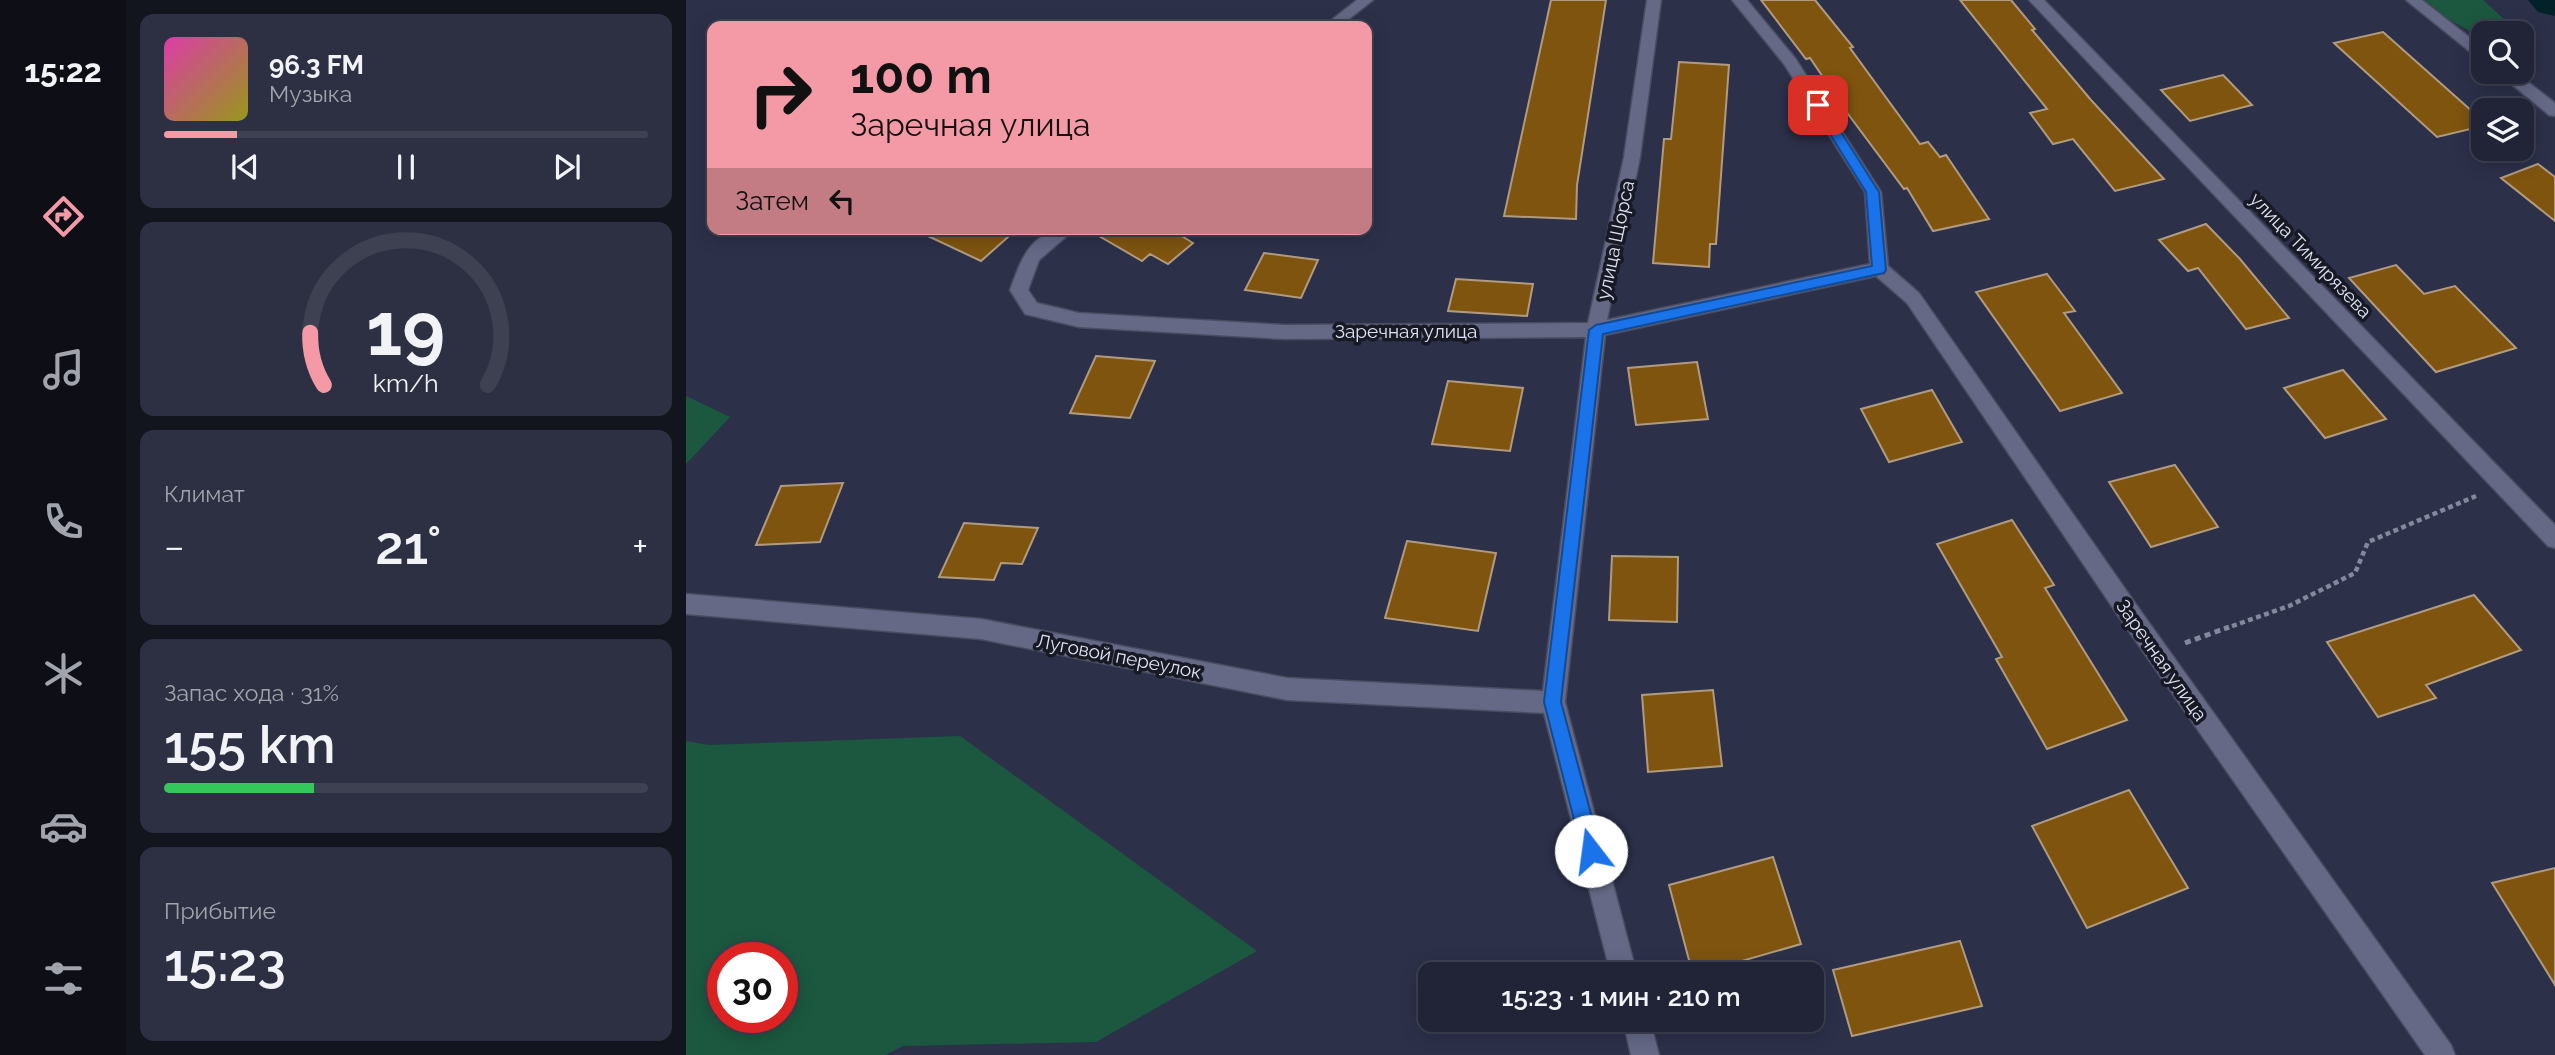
<!DOCTYPE html>
<html lang="ru">
<head>
<meta charset="utf-8">
<style>
  body { margin:0; font-family:Raleway,sans-serif; background:#2d3042; color:#f1f3f6; height:100vh; display:flex; flex-direction:column; font-size:26px; white-space:nowrap }
  * { box-sizing:border-box; margin:0 }
  p { font-size:23px; color:#a2a4ad }
  .icon { flex:none; width:38px; height:38px; fill:none; stroke:currentColor; stroke-width:2; stroke-linecap:round; stroke-linejoin:round }
  .map { position:relative; flex:1; overflow:hidden }
  .details { display:flex; flex-direction:column; gap:14px; padding:14px; background:#12141e; width:560px }
  .details>* { flex:none }
  .hud { position:absolute; left:21px; top:21px; width:665px; height:214px; border-radius:14px; box-shadow:0 4px 18px #0003,0 0 0 2px #3e4152; background:#f49aa6; color:#111; overflow:hidden }
  .fabs { position:absolute; left:1785px; top:21px; display:grid; gap:14px }
  .fabs a { display:grid; place-items:center; width:63px; height:63px; border-radius:14px; background:#212437; box-shadow:0 4px 18px #0003,0 0 0 2px #3e4152; font-size:35px }
  .speed { position:absolute; left:21px; top:942px; display:flex; gap:14px; font-size:35px; font-weight:700; text-align:center }
  .speed>* { display:grid; place-content:center; width:91px; height:91px; border-radius:50%; background:#212437; box-shadow:0 4px 18px #0003,0 0 0 2px #3e4152; line-height:1 }
  .speed .limit { border:10px solid #d22; background:#fff; color:#111 }
  .pin { position:absolute; display:grid; place-items:center; width:60px; height:60px; color:#fff; margin:-30px; border-radius:14px; box-shadow:0 4px 10px #0006 }
  .me { position:absolute; width:77px; margin:-38px; rotate:345deg; stroke-linejoin:round; filter:drop-shadow(0 0 5px #0008) }
  .turn { display:flex; align-items:center; gap:24px; height:147px; padding:0 28px; font-size:32px }
  .turn .icon { width:91px; height:91px; stroke-width:2.5 }
  .turn b { display:block; font-size:49px; line-height:60px }
  .then { display:flex; align-items:center; height:66px; padding:0 28px; background:#0003; gap:14px; font-size:26px }
  .big { font-size:52px; font-weight:600; line-height:1.1 }
  .details .tile { flex:1; display:flex; flex-direction:column; justify-content:center; gap:10px; min-width:0; padding:0 24px; border-radius:14px; background:#2d3042 }
  .details .dial { align-items:center; gap:0 }
  .dial svg { height:182px; overflow:visible; fill:none; stroke:#3e4152; stroke-width:7; stroke-linecap:round; text-anchor:middle }
  .dial text { fill:#f1f3f6; stroke:none }
  .song { display:flex; align-items:center; gap:21px }
  .cover { width:84px; height:84px; border-radius:10px; background:linear-gradient(135deg,hsl(320 70% 55%),hsl(60 70% 35%)) }
  .played { height:7px; border-radius:4px; background:linear-gradient(90deg,#f49aa6 15%,#3e4152 15%) }
  .keys { display:flex; justify-content:space-around; direction:ltr }
  .heat { display:flex; justify-content:space-between; align-items:center; font-size:38px; direction:ltr }
  .charge { height:10px; border-radius:5px; background:linear-gradient(90deg,#34c759 31%,#3e4152 0) }
  .trip { position:absolute; left:732px; top:962px; width:406px; height:70px; border-radius:14px; background:#212437; box-shadow:0 4px 18px #0003,0 0 0 2px #3e4152; font-weight:600; line-height:70px; text-align:center }
  main { display:flex; flex:1; min-height:0 }
  .tab-bar { display:flex; flex-direction:column; width:126px; justify-content:space-around; align-items:center; background:#0d0e16; color:#a2a4ad }
  .tab-bar .icon { width:49px; height:49px }
  .tab-bar .selected { color:#f49aa6 }
  .tab-bar b { font-size:32px; color:#f1f3f6 }
  .map>svg:first-child { display:block }
  .green { fill:#1c5840; fill-rule:evenodd }
  .lines { fill:none; stroke-linecap:round; stroke-linejoin:round }
  .river { fill:#032129; fill-rule:evenodd }
  .building { fill:#7e540f; stroke:#b19b80; stroke-width:2 }
  .street-casing { stroke:#4a4c61; stroke-width:3 }
  .path-far1 { stroke:#85889d; stroke-width:4.5; stroke-dasharray:5 3.5; stroke-linecap:butt }
  .path { stroke:#85889d; stroke-width:5; stroke-dasharray:6 4.5; stroke-linecap:butt }
  .street { fill:#656986; fill-rule:evenodd }
  .route { fill:#1a73e8; stroke:#114b97; stroke-width:2 }
  .labels { text-anchor:middle; stroke-width:7; stroke-linejoin:round; paint-order:stroke }
  .street-label { font-size:19px; fill:#dfe2f2; stroke:#171924 }
</style>
</head>
<body>
<main>
<nav class="tab-bar">
<b>15:22</b>
<svg class="icon selected" aria-label="directions" viewBox="0 0 24 24"><path d="M12 3l9 9-9 9-9-9zM9 14v-3h6M13 9l2 2-2 2"/></svg>
<svg class="icon" aria-label="music" viewBox="0 0 24 24"><path d="M9 18V5l10-2v13"/><circle cx="6" cy="18" r="3"/><circle cx="16" cy="16" r="3"/></svg>
<svg class="icon" aria-label="phone" viewBox="0 0 24 24"><path d="M5 4h4l2 5-3 2q2 4 5 5l2-3 5 2v4C11 20 4 13 5 4z"/></svg>
<svg class="icon" aria-label="climate" viewBox="0 0 24 24"><path d="M12 3v18M4 7l16 10M4 17L20 7"/></svg>
<svg class="icon" aria-label="car" viewBox="0 0 24 24"><path d="M5 17H2v-5l4-1 3-4h7l3 4 3 1v5h-3M9 17h6M6 11h13"/><circle cx="7" cy="17" r="2"/><circle cx="17" cy="17" r="2"/></svg>
<svg class="icon" aria-label="filters" viewBox="0 0 24 24"><path d="M4 7h16M4 17h16"/><circle cx="9" cy="7" r="2"/><circle cx="15" cy="17" r="2"/></svg>
</nav>
<section class="details">
<div class="tile">
<div class="song"><i class="cover"></i><div><b>96.3 FM</b><p>Музыка</p></div></div>
<div class="played"></div>
<div class="keys"><svg class="icon" aria-label="previous" viewBox="0 0 24 24"><path d="M18 5L8 12l10 7zM5 5v14"/></svg><svg class="icon" aria-label="pause" viewBox="0 0 24 24"><path d="M8 5v14M16 5v14"/></svg><svg class="icon" aria-label="next" viewBox="0 0 24 24"><path d="M6 5l10 7-10 7zM19 5v14"/></svg></div>
</div>
<div class="tile dial"><svg viewBox="0 0 100 80">
<path d="M14 69A42 42 0 1 1 86 69"/>
<path d="M14 69A42 42 0 0 1 8 46" stroke="#f49aa6"/>
<text x="50" y="56" font-size="32" font-weight="700">19</text>
<text x="50" y="72" font-size="11">km/h</text>
</svg></div>
<div class="tile"><p>Климат</p>
<div class="heat"><a>−</a><b class="big">21°</b><a>+</a></div>
</div>
<div class="tile"><p>Запас хода · 31%</p><b class="big">155 km</b><div class="charge"></div></div>
<div class="tile"><p>Прибытие</p><b class="big">15:23</b></div>
</section>
<div class="map">
<svg width="1869" height="1055" viewBox="0 0 1869 1055">
  <rect width="100%" height="100%" fill="#2c3049"/>
  <!-- green -->
  <g class="green">
    <path d="M1739,0H1797L1828,28L1829,33H1797V38L1762,19Z"/>
    <path d="M0,396L44,417L0,464Z"/>
    <path d="M274,736L571,951L410,1042L217,1046L199,1055H0V741L23,745ZM37,957H96V1017H37Z"/>
  </g>
  <g class="lines">
    <!-- river -->
    <path class="river" d="M1842,0H1869V16L1852,12Z"/>
  </g>
  <!-- building -->
  <g class="building">
    <path d="M865,0H920L891,185L890,219L818,216Z"/>
    <path d="M1075,0H1129L1167,47L1164,48L1234,144L1242,142L1254,157L1260,155L1303,219L1247,231L1221,188L1218,189L1162,114L1124,58L1120,59Z"/>
    <path d="M1274,0H1325L1349,29L1346,30L1405,100L1478,179L1429,191L1387,139L1367,144L1344,113L1361,109Z"/>
    <path d="M1697,32L1797,121V126L1751,137L1648,43Z"/>
    <path d="M993,62L1043,65L1030,244H1024L1023,267L967,263L978,139H985Z"/>
    <path d="M1537,75L1566,105L1504,121L1475,90Z"/>
    <path d="M1852,164L1869,177V221L1815,178Z"/>
    <path d="M1520,224L1554,259L1603,318L1560,329L1512,268L1502,271L1473,240Z"/>
    <path d="M227,229H331L295,261Z"/>
    <path d="M401,229H496L491,233L507,243L482,264L464,254L456,261Z"/>
    <path d="M578,253L632,260L615,298L559,290Z"/>
    <path d="M1710,265L1738,294L1769,286L1830,348L1750,372L1663,278Z"/>
    <path d="M1361,274L1389,311L1378,313L1436,393L1374,411L1290,292Z"/>
    <path d="M770,279L847,284L841,316L762,311Z"/>
    <path d="M410,356L469,361L444,418L384,413Z"/>
    <path d="M1011,362L1022,419L950,425L942,368Z"/>
    <path d="M1657,370L1700,419L1639,438L1598,388Z"/>
    <path d="M762,381L837,388L824,451L746,444Z"/>
    <path d="M1246,390L1276,442L1203,462L1175,409Z"/>
    <path d="M1489,465L1532,527L1465,547L1423,482Z"/>
    <path d="M157,483L134,542L70,545L95,486Z"/>
    <path d="M1326,520L1368,585L1359,588L1441,720L1361,749L1310,659L1316,657L1251,544Z"/>
    <path d="M278,523L352,528L336,564L315,563L308,580L253,577Z"/>
    <path d="M721,541L810,553L792,631L699,618Z"/>
    <path d="M926,556L992,557L991,622L923,620Z"/>
    <path d="M1788,595L1835,650L1740,685L1750,698L1692,717L1641,642Z"/>
    <path d="M1027,690L1036,766L962,772L956,695Z"/>
    <path d="M1443,790L1502,888L1401,928L1346,826Z"/>
    <path d="M1087,857L1115,944L1007,975L983,885Z"/>
    <path d="M1869,868V985L1806,883Z"/>
    <path d="M1274,941L1296,1006L1166,1036L1147,970Z"/>
  </g>
  <g class="lines">
    <!-- street casing -->
    <g class="street-casing">
      <g id="street">
        <path d="M671,0H687L654,26H638Z"/>
        <path d="M961,0H975L954,157L921,320L1184,264L1179,192L1098,64L1046,0H1061L1109,58L1195,192L1202,266L1233,293L1449,603L1765,1045L1769,1055H1739L1433,617L1221,303L1190,276L919,335L879,702L951,975H925L858,713L601,700L295,639L0,614V594L295,619L601,678L857,691L900,337L598,339L393,327L339,314L324,290C337,254 346,229 389,229L353,260L342,290L351,303L393,313L598,325L902,323L938,157Z"/>
        <path d="M1343,0H1358L1869,525V548L1862,546Z"/>
        <path d="M1720,0H1736L1797,48V60L1792,58Z"/>
        <path d="M1811,72H1829L1869,103V116L1863,115Z"/>
        <path d="M937,1020H964L973,1055H945Z"/>
      </g>
    </g>
    <!-- path-far1 -->
    <path class="path-far1" d="M1538,629L1603,606L1669,573L1682,542L1790,496"/>
    <!-- path -->
    <path class="path" d="M1499,643L1543,627"/>
    <!-- street -->
    <use href="#street" class="street"/>
  </g>
  <!-- route -->
  <path class="route" d="M1132,101L1136,102L1193,192L1200,270L1198,273L917,334L875,702L915,851L912,857L905,860L899,857L896,851L858,702L903,330L910,325L1186,266L1180,192L1126,105Z"/>
  <g class="labels">
    <!-- street labels -->
    <g class="street-label">
      <text transform="translate(929 240) rotate(-78)" y="7">улица Щорса</text>
      <text transform="translate(1625 255) rotate(46)" y="7">улица Тимирязева</text>
      <text x="720" y="338">Заречная улица</text>
      <text transform="translate(433 656) rotate(11)" y="7">Луговой переулок</text>
      <text transform="translate(1476 660) rotate(55)" y="7">Заречная улица</text>
    </g>
  </g>
</svg>
<div class="fabs">
<a><svg class="icon" aria-label="search" viewBox="0 0 24 24"><circle cx="10" cy="10" r="6"/><path d="M15 15l6 6"/></svg></a>
<a><svg class="icon" aria-label="layers" viewBox="0 0 24 24"><path d="M12 4l9 5-9 5-9-5zM3 14l9 5 9-5"/></svg></a>
</div>
<div class="speed"><div class="limit">30</div></div>
<div class="pin" style="left:1132px;top:105px;background:#d93025"><svg class="icon" aria-label="arrive" viewBox="0 0 24 24"><path d="M6 21V4h12l-3 4 3 4H6"/></svg></div>
<svg class="me" style="left:905px;top:851px" viewBox="-20 -20 40 40"><circle r="19" fill="#fff"/><path d="M0-13L10 11 0 6-10 11z" fill="#1a73e8"/></svg>
<div class="trip">15:23 · 1 мин · 210 m</div>
<div class="hud">
<div class="turn"><svg class="icon" aria-label="right" viewBox="0 0 24 24"><path d="M7 20v-9h11M14 6l5 5-5 5"/></svg><div><b>100 m</b>Заречная улица</div></div>
<div class="then">Затем<svg class="icon" aria-label="left" viewBox="0 0 24 24"><path d="M17 20v-9H6M10 6l-5 5 5 5"/></svg></div>
</div>
</div>
</main>
</body>
</html>
